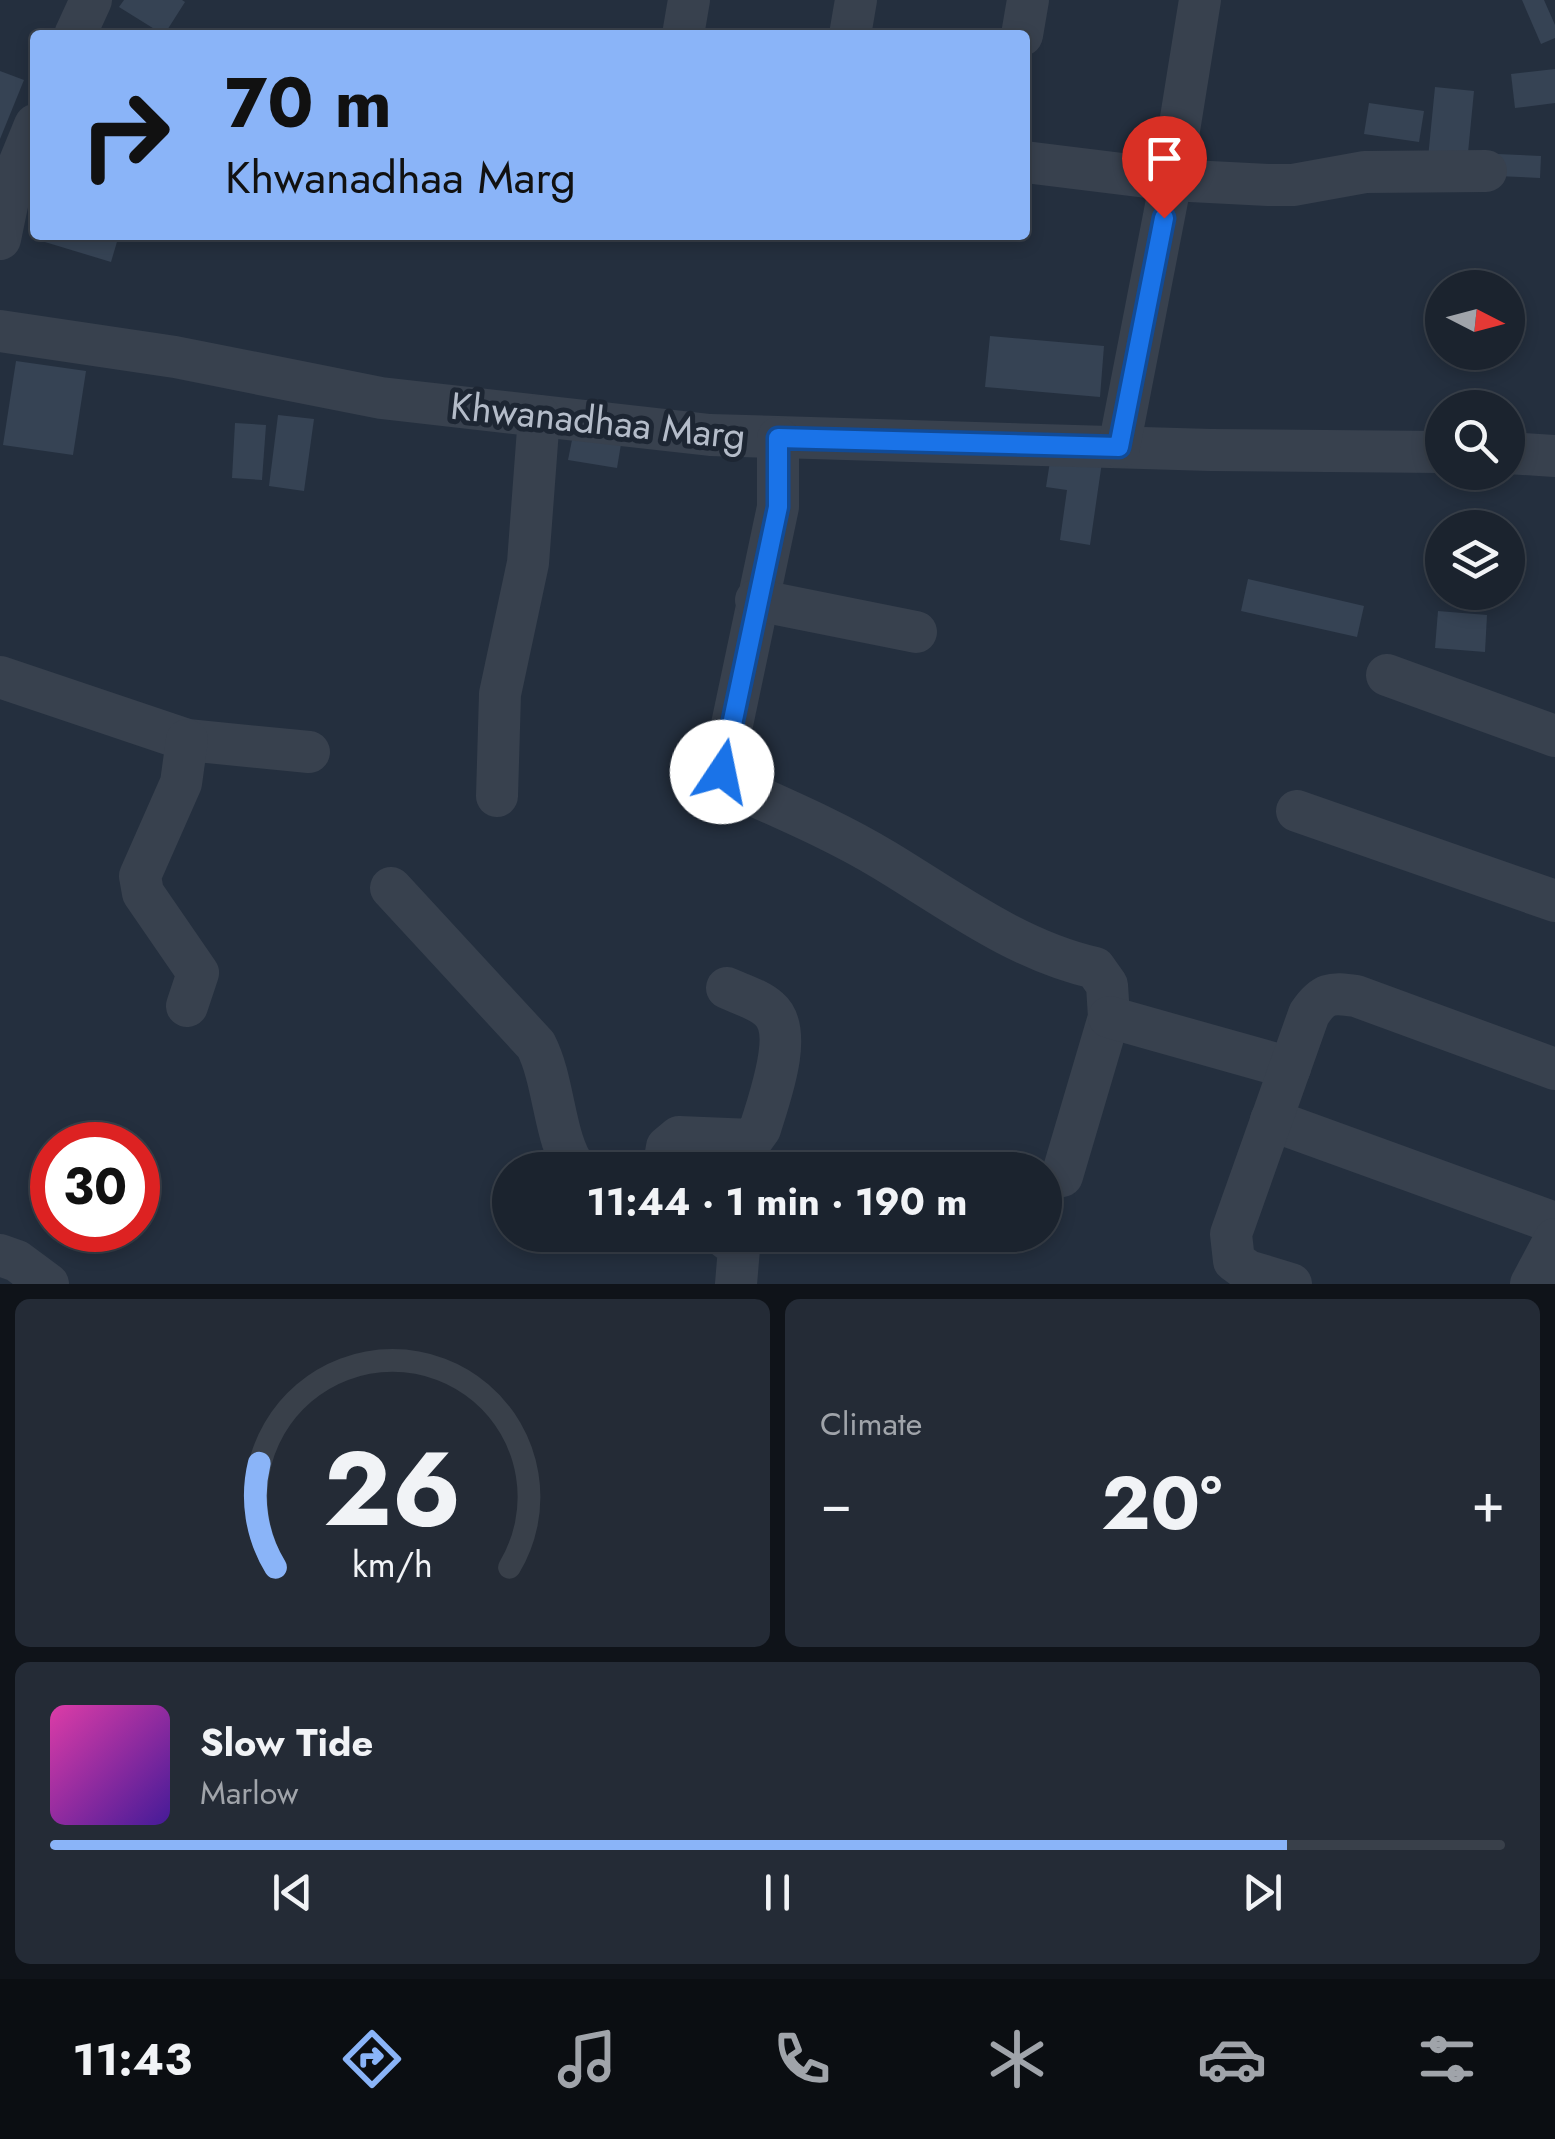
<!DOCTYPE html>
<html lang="en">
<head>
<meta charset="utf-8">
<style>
  body { margin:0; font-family:Jost,sans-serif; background:#242b36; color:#f1f3f6; height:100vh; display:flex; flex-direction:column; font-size:38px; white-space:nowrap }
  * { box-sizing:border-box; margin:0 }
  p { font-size:32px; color:#a0a4aa }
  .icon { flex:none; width:55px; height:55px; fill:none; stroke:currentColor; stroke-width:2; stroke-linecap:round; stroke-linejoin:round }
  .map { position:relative; height:1284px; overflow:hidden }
  .drawer { display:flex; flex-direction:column; gap:15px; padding:15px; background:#0f1319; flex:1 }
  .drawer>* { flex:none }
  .top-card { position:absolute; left:30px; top:30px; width:1000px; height:210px; border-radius:10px; box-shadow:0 5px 15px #0003,0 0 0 2px #39404a; background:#8ab4f8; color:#111; overflow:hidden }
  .needle { width:65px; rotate:96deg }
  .controls { position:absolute; left:1425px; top:270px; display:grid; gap:20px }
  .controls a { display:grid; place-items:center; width:100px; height:100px; border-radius:50%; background:#1b232e; box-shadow:0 5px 15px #0003,0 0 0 2px #39404a; font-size:50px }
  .speed { position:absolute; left:30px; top:1122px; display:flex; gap:20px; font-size:50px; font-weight:700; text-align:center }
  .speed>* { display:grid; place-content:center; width:130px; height:130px; border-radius:50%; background:#1b232e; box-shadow:0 5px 15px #0003,0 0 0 2px #39404a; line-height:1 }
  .speed .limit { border:15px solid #d22; background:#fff; color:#111 }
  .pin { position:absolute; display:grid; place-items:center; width:85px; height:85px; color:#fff; margin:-102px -42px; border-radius:50% 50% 50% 0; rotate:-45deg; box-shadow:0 0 10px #0007 }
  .pin .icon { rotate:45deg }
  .me { position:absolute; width:110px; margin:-55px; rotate:11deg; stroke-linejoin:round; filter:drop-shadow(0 0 8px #0008) }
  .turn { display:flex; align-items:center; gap:35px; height:210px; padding:0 30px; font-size:45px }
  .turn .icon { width:130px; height:130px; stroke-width:2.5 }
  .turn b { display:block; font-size:70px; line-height:85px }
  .big { font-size:75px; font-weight:700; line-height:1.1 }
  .drawer .card { flex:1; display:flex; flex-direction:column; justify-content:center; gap:15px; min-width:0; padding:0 35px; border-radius:15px; background:#242b36 }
  .drawer .dial { align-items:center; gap:0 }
  .dial svg { height:260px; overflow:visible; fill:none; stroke:#39404a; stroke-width:7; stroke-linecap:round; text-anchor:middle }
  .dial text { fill:#f1f3f6; stroke:none }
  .song { display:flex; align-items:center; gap:30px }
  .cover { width:120px; height:120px; border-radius:15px; background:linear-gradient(135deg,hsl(320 70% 55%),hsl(260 70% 35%)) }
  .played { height:10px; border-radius:5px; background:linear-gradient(90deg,#8ab4f8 85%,#39404a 85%) }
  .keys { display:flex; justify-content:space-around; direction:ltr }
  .heat { display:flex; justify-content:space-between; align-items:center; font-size:55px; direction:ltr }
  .drawer .tiles { flex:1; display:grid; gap:15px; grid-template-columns:1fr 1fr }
  .card:last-child { grid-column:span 2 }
  .trip { position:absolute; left:492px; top:1152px; width:570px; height:100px; border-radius:50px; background:#1b232e; box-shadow:0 5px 15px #0003,0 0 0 2px #39404a; font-weight:700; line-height:100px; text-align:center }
  .menu { display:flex; height:160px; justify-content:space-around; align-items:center; background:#0b0e12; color:#a0a4aa }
  .menu .icon { width:70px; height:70px }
  .menu .selected { color:#8ab4f8 }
  .menu b { font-size:45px; color:#f1f3f6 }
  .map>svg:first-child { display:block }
  .building { fill:#364354 }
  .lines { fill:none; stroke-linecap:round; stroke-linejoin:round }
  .minor { stroke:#38414e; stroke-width:42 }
  .route-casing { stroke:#114b97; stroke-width:25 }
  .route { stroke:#1a73e8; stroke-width:18 }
  .labels { text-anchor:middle; stroke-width:10; stroke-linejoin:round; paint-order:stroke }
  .street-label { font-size:38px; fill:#b4bcc9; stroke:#1d2633 }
</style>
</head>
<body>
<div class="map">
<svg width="1555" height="1284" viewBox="0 0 1555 1284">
  <rect width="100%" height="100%" fill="#242f3e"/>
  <!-- building -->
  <g class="building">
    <path d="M124,0H182L185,2L164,35L119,7Z"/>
    <path d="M1522,0H1544L1555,25V38L1541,44Z"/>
    <path d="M1555,69V103L1515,108L1511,74Z"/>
    <path d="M0,71L24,80L0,139Z"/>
    <path d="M1435,87L1474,91L1467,163L1428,158Z"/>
    <path d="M1369,103L1424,111L1419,142L1364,134Z"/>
    <path d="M1497,154L1541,156L1540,178L1497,176Z"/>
    <path d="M37,235H119L111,262L35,239Z"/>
    <path d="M990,336L1104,346L1100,397L985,387Z"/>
    <path d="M16,361L86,371L73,455L3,445Z"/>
    <path d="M278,415L314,419L304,491L269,486Z"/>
    <path d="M235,423L266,425L262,480L232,478Z"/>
    <path d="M573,435L621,444L617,468L568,460Z"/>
    <path d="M1051,455L1102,462L1090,545L1060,540L1067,490L1046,487Z"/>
    <path d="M1248,579L1364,606L1357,637L1241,611Z"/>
    <path d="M1438,611L1487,615L1485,652L1435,648Z"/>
  </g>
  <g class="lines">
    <!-- minor -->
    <g class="minor">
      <path d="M75,35L91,0"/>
      <path d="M683,35L689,0"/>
      <path d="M850,35L856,0"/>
      <path d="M1022,35L1028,0"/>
      <path d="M1025,162L1171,180L1268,185H1293L1365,172L1486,171"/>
      <path d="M0,239L12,181L35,125"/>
      <path d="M0,331L175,357L381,398L710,435L1211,450L1442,452"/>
      <path d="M778,438V507L722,772L733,786C784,809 836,831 884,860C952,901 1016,950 1095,968L1107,985L1109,1017L1062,1176"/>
      <path d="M1119,447L1171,180L1200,0"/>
      <path d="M1508,453L1555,456"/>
      <path d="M756,600L916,632"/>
      <path d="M1387,675L1555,736"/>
      <path d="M0,677L187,740L309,752"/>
      <path d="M187,740L181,783L140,876L143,893L198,973L187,1006"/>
      <path d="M497,796L500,694L528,563L539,416"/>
      <path d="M1297,811L1555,901"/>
      <path d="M391,888L536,1045C555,1082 554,1143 577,1170"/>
      <path d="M1109,1017L1290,1068"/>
      <path d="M1271,1120L1555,1223"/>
      <path d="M663,1170L667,1147L679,1137L752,1140L760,1129C769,1099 795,1031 769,1009C758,999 740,994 727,988"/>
      <path d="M722,1235L739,1248L736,1284"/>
      <path d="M0,1255L17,1261L48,1284"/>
      <path d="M1291,1284L1248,1271L1234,1261L1231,1234L1309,1014C1323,993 1331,992 1356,996L1555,1069"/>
      <path d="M1531,1284L1555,1239"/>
    </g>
  </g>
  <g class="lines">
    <!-- route casing -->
    <g class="route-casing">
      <path id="route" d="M722,772L778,507V438L1119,447L1164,218"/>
    </g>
    <!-- route -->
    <use href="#route" class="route"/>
  </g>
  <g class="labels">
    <!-- street labels -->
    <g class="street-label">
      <text transform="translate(598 421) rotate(6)" y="13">Khwanadhaa Marg</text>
    </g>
  </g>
</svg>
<div class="controls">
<a><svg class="needle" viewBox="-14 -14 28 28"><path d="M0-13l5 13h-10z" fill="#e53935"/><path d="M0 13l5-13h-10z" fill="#a0a4aa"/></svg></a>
<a><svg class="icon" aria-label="search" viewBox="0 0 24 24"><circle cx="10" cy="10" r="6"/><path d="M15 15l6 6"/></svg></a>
<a><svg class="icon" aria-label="layers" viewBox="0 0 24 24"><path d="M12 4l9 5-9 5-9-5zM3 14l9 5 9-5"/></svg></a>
</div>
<div class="speed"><div class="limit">30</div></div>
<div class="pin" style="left:1164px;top:218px;background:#d93025"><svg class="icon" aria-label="arrive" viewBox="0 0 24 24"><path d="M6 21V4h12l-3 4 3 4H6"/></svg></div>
<svg class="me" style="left:722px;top:772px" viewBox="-20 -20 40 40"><circle r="19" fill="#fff"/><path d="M0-13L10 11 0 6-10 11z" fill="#1a73e8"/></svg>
<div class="trip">11:44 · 1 min · 190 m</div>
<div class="top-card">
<div class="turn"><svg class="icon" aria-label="right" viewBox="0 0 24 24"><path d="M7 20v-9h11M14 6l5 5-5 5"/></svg><div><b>70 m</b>Khwanadhaa Marg</div></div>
</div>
</div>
<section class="drawer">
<div class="tiles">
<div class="card dial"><svg viewBox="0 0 100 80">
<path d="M14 69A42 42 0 1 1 86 69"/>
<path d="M14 69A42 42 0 0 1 9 37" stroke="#8ab4f8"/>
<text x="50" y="56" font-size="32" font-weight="700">26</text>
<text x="50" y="72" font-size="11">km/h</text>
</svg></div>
<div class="card"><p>Climate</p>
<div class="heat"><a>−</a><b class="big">20°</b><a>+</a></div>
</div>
<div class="card">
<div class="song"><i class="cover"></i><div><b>Slow Tide</b><p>Marlow</p></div></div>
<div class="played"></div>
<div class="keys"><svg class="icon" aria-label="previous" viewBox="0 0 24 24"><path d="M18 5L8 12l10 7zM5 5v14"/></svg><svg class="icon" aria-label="pause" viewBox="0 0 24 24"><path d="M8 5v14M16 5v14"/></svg><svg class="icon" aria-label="next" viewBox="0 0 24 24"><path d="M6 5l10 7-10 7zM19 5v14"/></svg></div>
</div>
</div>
</section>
<nav class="menu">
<b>11:43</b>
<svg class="icon selected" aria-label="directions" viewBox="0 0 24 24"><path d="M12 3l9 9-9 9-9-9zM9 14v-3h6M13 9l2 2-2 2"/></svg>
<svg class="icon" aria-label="music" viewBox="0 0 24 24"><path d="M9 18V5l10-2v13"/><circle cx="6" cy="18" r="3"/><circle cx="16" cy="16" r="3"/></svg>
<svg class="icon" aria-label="phone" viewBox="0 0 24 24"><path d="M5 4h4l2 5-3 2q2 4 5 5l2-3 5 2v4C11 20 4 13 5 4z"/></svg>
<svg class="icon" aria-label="climate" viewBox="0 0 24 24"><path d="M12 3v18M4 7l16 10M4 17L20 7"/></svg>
<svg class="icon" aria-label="car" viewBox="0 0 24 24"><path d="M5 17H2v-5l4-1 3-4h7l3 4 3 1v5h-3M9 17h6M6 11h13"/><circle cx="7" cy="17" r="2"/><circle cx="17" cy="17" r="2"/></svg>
<svg class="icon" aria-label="filters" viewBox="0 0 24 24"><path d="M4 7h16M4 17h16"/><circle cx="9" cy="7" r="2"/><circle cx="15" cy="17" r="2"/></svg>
</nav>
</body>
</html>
